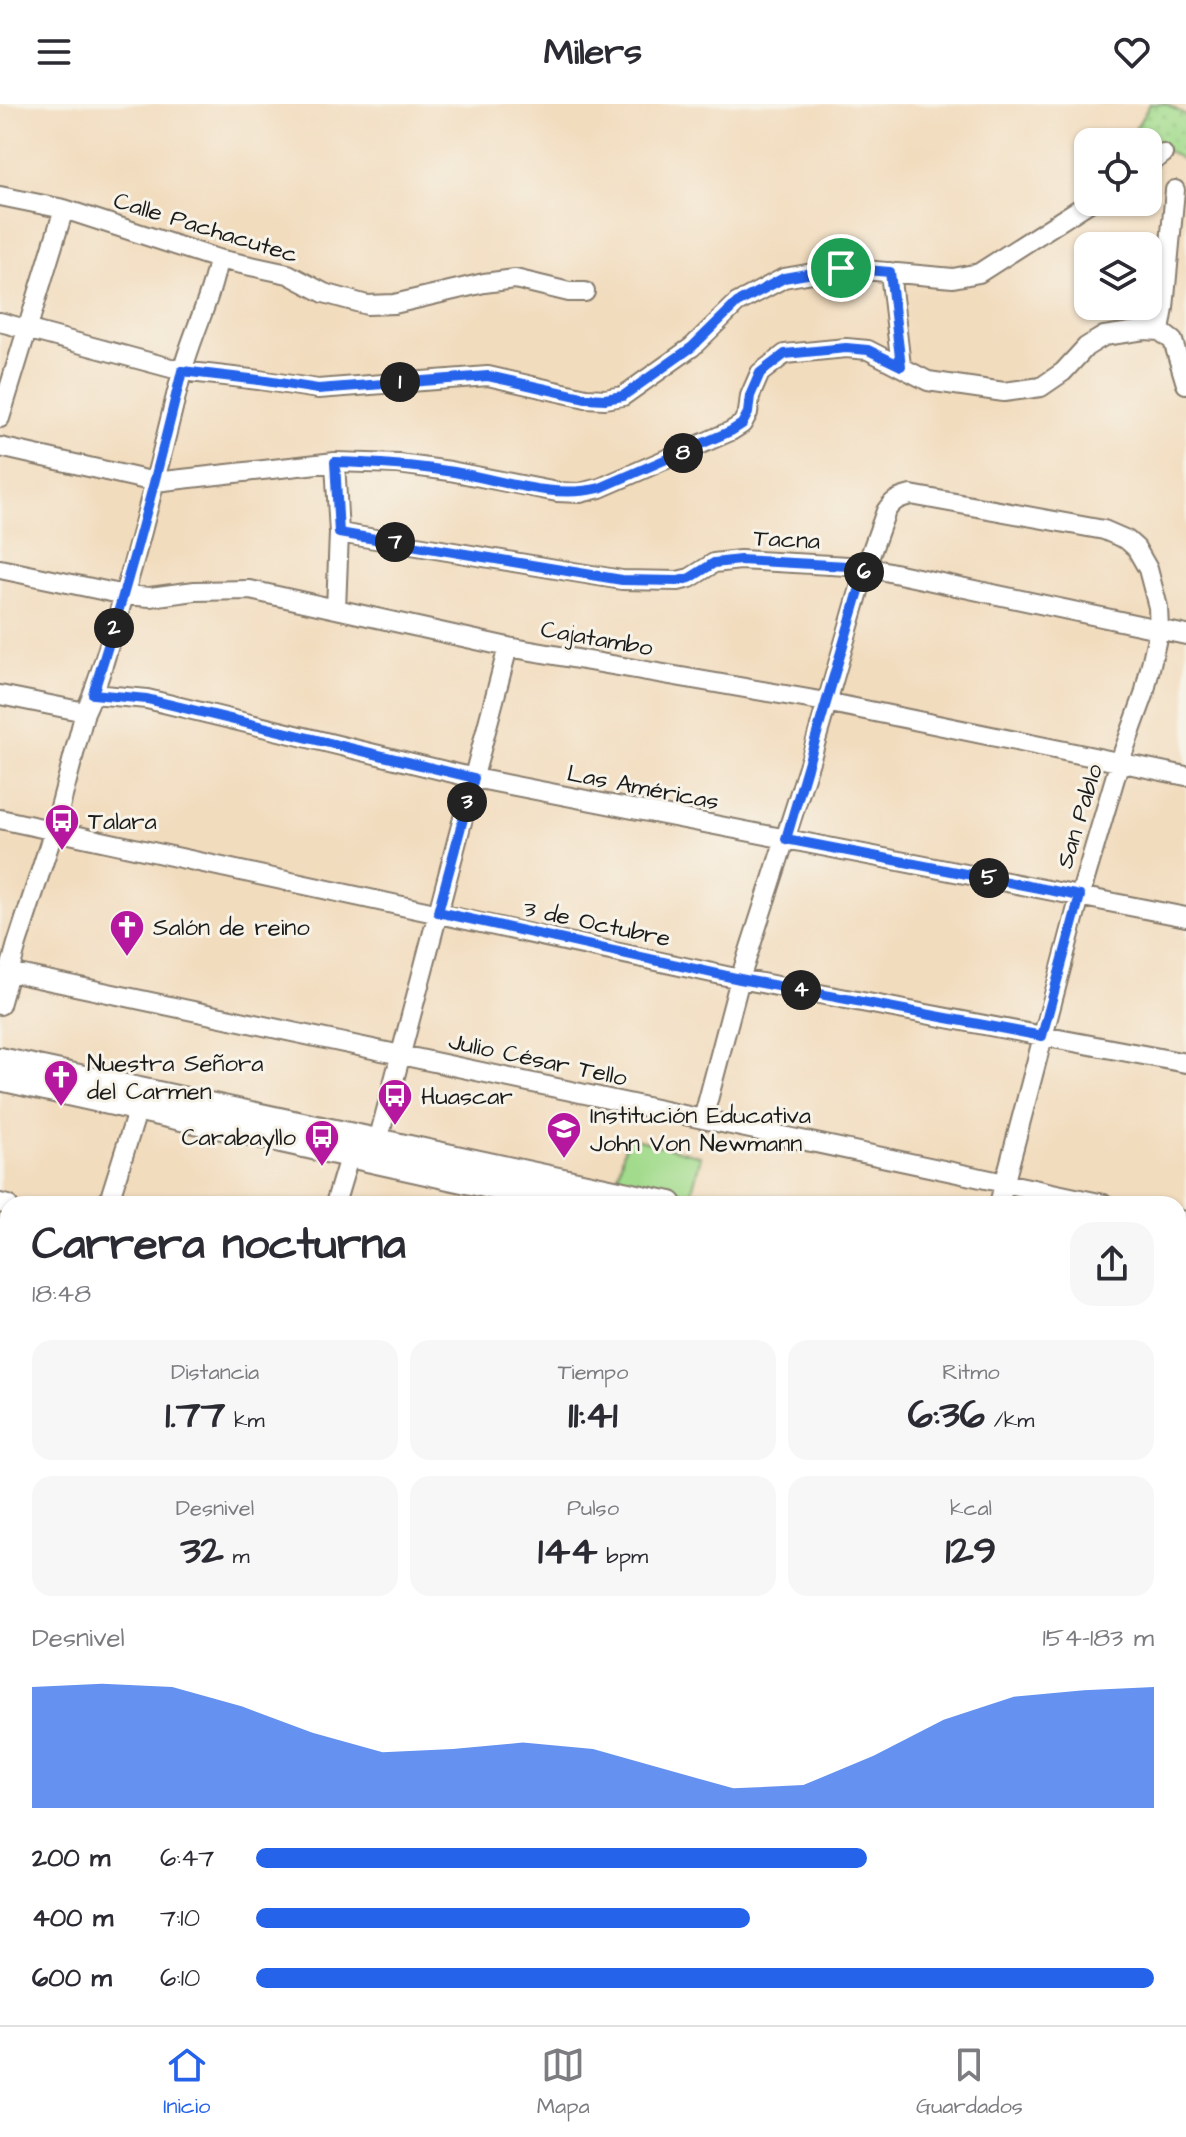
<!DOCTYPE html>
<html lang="es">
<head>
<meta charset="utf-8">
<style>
  :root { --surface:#fff; --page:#f7f7f7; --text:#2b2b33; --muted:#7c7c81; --line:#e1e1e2; --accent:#2563eb }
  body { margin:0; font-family:"Architects Daughter",sans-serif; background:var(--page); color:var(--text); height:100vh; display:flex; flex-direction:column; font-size:30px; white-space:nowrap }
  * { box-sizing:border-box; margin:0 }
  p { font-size:26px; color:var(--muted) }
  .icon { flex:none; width:44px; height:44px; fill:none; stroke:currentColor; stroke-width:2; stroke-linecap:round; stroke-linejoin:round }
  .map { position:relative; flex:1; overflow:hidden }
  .details { position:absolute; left:0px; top:1092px; width:1186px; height:830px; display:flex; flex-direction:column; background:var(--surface); border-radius:24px 24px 0 0; box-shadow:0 2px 6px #0004 }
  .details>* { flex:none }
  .fabs { position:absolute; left:1074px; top:24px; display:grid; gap:16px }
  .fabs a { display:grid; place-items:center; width:88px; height:88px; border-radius:16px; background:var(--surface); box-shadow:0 2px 6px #0004; font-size:40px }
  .pin { position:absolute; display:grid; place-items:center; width:68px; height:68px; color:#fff; margin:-34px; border:4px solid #fff; border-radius:50%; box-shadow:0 2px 8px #0007 }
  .km { position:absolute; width:40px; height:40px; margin:-20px; border-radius:50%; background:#222; color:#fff; font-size:22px; line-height:40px; text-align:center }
  .round { display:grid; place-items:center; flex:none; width:84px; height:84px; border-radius:24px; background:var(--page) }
  .overview { display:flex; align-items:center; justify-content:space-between; height:136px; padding:0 32px }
  h1 { font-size:44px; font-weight:700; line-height:60px }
  .figures { display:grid; grid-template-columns:repeat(3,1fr); gap:12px; height:136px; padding:8px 32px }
  .figures div { display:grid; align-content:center; border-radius:20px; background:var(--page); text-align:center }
  .figures b { font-size:40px; font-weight:700 }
  .figures small { font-size:22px; font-weight:400 }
  .figures p { font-size:22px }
  .chart { height:224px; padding:16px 32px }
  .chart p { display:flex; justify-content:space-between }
  .chart svg { width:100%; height:144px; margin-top:8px; fill:var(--accent); opacity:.7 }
  ul { padding:0 32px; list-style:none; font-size:26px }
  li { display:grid; grid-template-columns:128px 96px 1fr; align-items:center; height:60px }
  li i { height:20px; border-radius:10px; background:var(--accent) }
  header { display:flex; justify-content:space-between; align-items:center; height:104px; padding:0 32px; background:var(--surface); font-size:36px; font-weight:700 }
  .tabs { display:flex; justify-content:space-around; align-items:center; height:112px; border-top:2px solid var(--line); background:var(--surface); font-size:22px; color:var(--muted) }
  .tabs a { display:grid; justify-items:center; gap:4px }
  .tabs .active { color:var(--accent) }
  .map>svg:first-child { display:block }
  .grass { fill:#a3db8d; stroke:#607c54; stroke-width:2 }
  .park { fill:url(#park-dots); stroke:#607c54; stroke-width:2 }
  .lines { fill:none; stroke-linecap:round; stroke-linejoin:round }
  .street-casing { stroke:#877c6d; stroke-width:22 }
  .secondary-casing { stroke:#877c6d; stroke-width:28 }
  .street { stroke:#fff; stroke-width:18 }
  .secondary { stroke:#fff; stroke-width:24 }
  .route-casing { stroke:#fff; stroke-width:16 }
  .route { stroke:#2563eb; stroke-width:10 }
  .labels { text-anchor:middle; stroke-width:6; stroke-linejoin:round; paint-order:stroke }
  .street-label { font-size:24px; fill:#1c1c1c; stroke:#f7f3e8 }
  .poi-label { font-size:24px; fill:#1c1c1c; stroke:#f7f3e8; text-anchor:start }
</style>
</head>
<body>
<header><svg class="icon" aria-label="menu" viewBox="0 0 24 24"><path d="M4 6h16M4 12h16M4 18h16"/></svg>Milers<svg class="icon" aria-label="heart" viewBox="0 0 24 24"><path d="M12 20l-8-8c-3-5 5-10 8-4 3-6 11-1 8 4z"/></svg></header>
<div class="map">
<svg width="1186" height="1921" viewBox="0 0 1186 1921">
  <defs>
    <pattern id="park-dots" width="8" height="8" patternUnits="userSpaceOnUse" patternTransform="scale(2)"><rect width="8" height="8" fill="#a3db8d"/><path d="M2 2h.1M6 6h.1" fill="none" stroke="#8cbb79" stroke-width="1.8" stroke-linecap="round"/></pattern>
  </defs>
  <rect width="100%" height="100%" fill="#f7f3e8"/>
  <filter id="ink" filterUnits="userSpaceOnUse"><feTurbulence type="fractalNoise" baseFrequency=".0125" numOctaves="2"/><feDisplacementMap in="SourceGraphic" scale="16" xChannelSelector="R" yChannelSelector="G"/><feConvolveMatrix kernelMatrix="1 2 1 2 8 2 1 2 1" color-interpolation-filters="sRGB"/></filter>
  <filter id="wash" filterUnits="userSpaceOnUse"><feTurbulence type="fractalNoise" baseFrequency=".006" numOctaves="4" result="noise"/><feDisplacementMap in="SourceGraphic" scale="32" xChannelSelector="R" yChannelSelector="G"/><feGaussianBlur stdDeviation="1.8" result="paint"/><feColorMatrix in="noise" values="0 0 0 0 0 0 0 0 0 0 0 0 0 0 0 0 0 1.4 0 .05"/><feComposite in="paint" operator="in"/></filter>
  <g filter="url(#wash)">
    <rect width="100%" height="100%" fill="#f2dcbe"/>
    <path class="grass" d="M627,1033l74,19 -11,43 -73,-19z"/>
    <path class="park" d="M1150,0h16l20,11v47l-52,-31z"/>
  </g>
  <g filter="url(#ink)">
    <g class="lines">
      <defs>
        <path id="street" d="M1148,61l15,-11
          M0,92l64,13 154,50 70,15 36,19 43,12 27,-1 90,-21 31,-4 54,13h16
          M890,168l11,94
          M0,218l182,49 77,9 59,9 170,-13 98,22 19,1 18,-3 69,-49 45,-44 47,-25 57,-10 112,10 26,-5 111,-71
          M1160,227l4,-23 11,-118
          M0,314l64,-209
          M0,343l155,35 180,-20 64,2 51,7 107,21 23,1 20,-5 131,-57 11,-7 6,-11 2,-17 10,-23 25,-19 61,-6 22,2 60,31 76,11 37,-5 22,-15 23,-25 8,-5 10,-6 41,-6 15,1 13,10 13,43
          M335,358l4,71 -3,76
          M339,429l283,47 56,1 12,-3 24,-15 26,-3 126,7 320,68
          M0,465l125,26 25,2 45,-6 55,-1 258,57 318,55 360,74
          M93,590l54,5 327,79 712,139
          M0,591l85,17
          M0,715l740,160 446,84
          M9,868l1095,232
          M0,901l17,-61 37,-114 31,-118c13,-27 21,-57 30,-87 26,-82 45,-166 66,-249 10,-40 30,-76 37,-117
          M703,1015l37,-140 71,-221 55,-191 20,-56c7,-11 13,-13 25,-16l193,35 23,10 9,8 12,21 10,38 1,22 -15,66 -24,66 -40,135 -81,308
          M378,1037l130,-494
          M0,1099l8,2
          M108,1100l34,-108
          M335,1100l15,-50
          M1178,1116l8,1
          M0,1223l8,2
          M1178,1364l8,2
          M0,1387l8,1
          M1178,1496l8,2
          M0,1553l8,16
          M1178,1622l8,2
          M1178,1752l8,2
          M1178,1879l8,2
          M718,1914l2,7
          M967,1921l2,-7"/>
        <path id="secondary" d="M0,956l670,144
          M0,974l571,126
          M1178,1209l8,2
          M1178,1234l8,2"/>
      </defs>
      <use href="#street" class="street-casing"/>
      <use href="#secondary" class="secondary-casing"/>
      <use href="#street" class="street"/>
      <use href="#secondary" class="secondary"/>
    </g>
  </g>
  <g class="lines" filter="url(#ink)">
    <defs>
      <path id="route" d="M841,164l49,4 11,94 -33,-16 -22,-2 -61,6 -25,19 -10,23 -2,17 -6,11 -11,7 -131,57c-51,12 -103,-10 -153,-17 -38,-6 -74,-8 -112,-9l4,71 283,47 56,1 12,-3 24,-15 26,-3 126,7 -80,272 294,57 -38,140 -302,-57 -302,-67 36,-134 -327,-79 -54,-5c34,-106 63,-214 89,-323l77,9 59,9 170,-13 98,22 19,1 18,-3 69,-49 45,-44 47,-25z"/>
    </defs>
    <use href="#route" class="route-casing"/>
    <use href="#route" class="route"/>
  </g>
  <defs>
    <symbol id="bus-pin" viewBox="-11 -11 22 30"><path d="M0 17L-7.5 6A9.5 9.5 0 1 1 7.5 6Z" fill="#b5179e" stroke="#f7f3e8"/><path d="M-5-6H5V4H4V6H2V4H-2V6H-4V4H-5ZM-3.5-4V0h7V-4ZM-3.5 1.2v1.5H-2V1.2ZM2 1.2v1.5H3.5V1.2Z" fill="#fff"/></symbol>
    <symbol id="church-pin" viewBox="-11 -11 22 30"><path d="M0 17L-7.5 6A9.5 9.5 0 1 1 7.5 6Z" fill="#b5179e" stroke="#f7f3e8"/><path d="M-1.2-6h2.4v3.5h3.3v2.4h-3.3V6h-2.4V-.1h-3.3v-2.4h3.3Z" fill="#fff"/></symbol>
    <symbol id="school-pin" viewBox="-11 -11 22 30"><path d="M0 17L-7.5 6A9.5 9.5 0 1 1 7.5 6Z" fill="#b5179e" stroke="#f7f3e8"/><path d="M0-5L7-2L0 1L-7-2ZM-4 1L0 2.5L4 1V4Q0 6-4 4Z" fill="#fff"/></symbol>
  </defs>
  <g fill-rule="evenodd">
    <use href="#bus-pin" x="42" y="697" width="40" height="54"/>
    <use href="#church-pin" x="107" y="803" width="40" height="54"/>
    <use href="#church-pin" x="41" y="953" width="40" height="54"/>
    <use href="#bus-pin" x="375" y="972" width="40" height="54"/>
    <use href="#school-pin" x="544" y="1005" width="40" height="54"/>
    <use href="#bus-pin" x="302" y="1013" width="40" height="54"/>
  </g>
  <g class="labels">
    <g class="street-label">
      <text transform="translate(206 123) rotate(17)" y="8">Calle Pachacutec</text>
      <text transform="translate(787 435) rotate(3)" y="8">Tacna</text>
      <text transform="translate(597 534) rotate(10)" y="8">Cajatambo</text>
      <text transform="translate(643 683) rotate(11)" y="8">Las Américas</text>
      <text transform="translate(1079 712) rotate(-73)" y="8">San Pablo</text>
      <text transform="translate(597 819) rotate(12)" y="8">3 de Octubre</text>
      <text transform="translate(538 955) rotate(12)" y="8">Julio César Tello</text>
    </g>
    <g class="poi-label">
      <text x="88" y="725">Talara</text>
      <text x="153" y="831">Salón de reino</text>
      <text x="87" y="967">Nuestra Señora<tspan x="87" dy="28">del Carmen</tspan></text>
      <text x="421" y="1000">Huascar</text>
      <text x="590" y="1019">Institución Educativa<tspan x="590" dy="28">John Von Newmann</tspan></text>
      <text x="296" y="1041" text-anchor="end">Carabayllo</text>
    </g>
  </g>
</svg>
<div class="fabs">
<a><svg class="icon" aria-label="locate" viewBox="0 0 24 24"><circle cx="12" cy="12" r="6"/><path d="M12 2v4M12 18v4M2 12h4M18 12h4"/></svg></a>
<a><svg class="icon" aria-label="layers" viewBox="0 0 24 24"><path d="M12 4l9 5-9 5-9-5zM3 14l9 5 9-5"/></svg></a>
</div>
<div class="pin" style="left:841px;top:164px;background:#1e9e55"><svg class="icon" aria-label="arrive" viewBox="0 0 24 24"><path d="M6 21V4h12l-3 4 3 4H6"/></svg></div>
<b class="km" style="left:400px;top:278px">1</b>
<b class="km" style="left:114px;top:524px">2</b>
<b class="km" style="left:467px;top:698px">3</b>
<b class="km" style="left:801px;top:886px">4</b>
<b class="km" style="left:989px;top:774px">5</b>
<b class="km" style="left:864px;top:468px">6</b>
<b class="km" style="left:395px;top:438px">7</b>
<b class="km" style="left:683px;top:349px">8</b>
<section class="details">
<div class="overview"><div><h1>Carrera nocturna</h1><p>18:48</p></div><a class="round"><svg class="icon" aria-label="share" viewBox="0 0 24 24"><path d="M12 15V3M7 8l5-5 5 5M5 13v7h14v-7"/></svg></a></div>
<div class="figures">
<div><p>Distancia</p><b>1.77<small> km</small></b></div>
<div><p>Tiempo</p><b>11:41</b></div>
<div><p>Ritmo</p><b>6:36<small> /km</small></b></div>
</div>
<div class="figures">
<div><p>Desnivel</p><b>32<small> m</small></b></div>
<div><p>Pulso</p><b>144<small> bpm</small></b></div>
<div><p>kcal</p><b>129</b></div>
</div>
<div class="chart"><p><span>Desnivel</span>154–183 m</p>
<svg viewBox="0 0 160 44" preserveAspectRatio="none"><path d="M0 44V7L10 6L20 7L30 13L40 21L50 27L60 26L70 24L80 26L90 32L100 38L110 37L120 28L130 17L140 10L150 8L160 7V44z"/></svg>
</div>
<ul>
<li><b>200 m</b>6:47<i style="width:68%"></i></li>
<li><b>400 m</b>7:10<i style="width:55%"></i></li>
<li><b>600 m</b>6:10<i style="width:100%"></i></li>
</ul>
</section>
</div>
<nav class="tabs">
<a class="active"><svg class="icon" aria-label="home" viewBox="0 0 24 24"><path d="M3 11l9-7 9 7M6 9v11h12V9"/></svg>Inicio</a>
<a><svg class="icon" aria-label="map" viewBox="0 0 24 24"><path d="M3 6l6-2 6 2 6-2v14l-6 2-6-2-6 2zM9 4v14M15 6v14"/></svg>Mapa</a>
<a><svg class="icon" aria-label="saved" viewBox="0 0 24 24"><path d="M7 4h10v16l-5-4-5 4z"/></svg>Guardados</a>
</nav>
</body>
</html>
